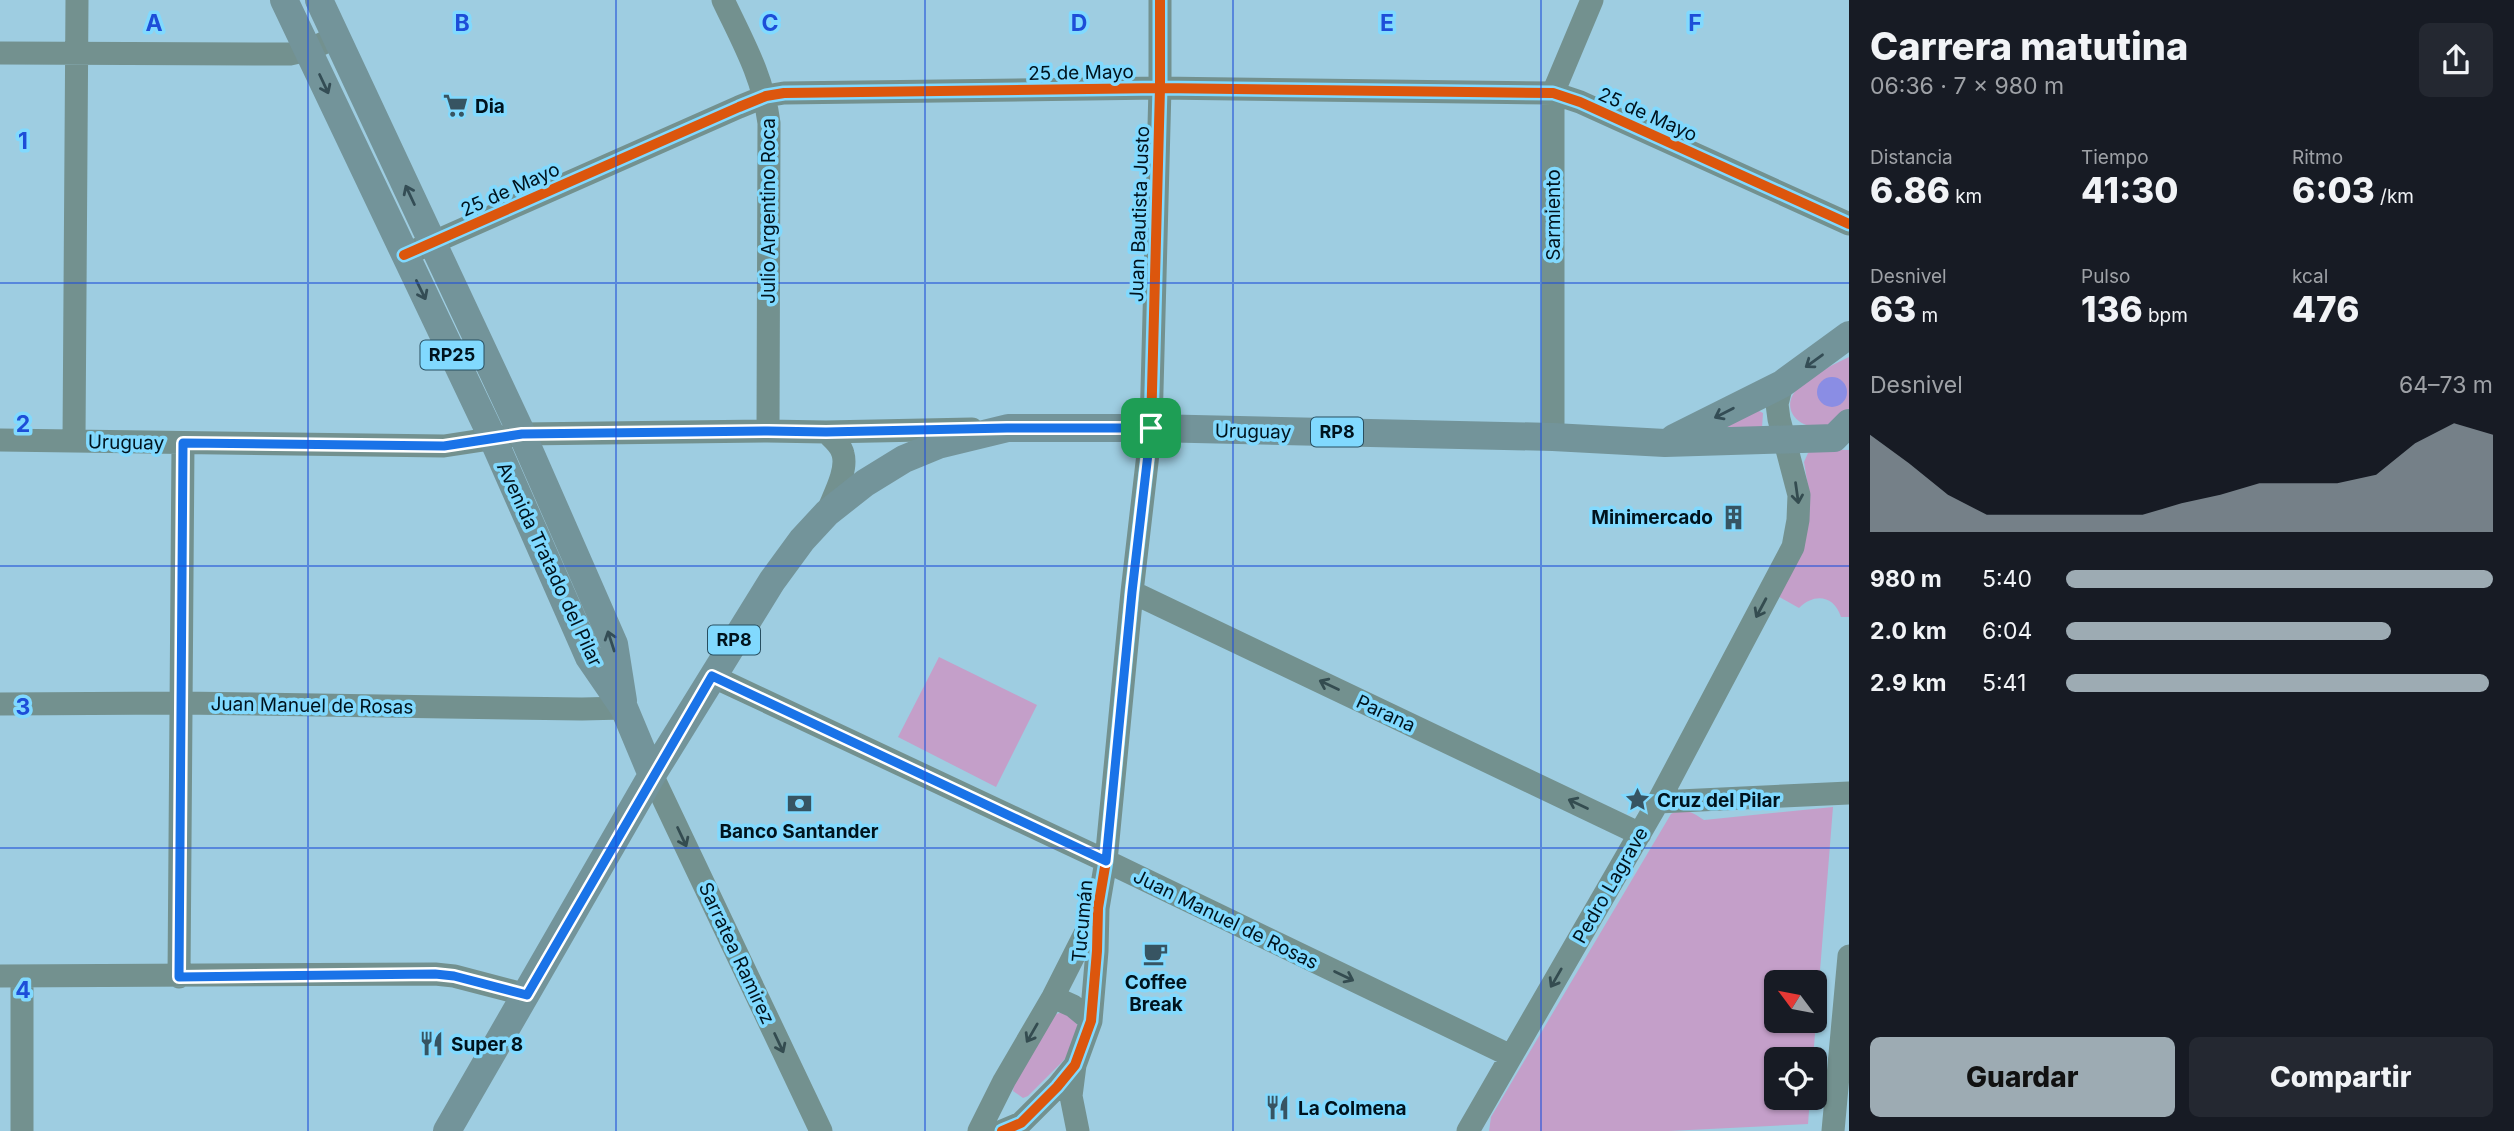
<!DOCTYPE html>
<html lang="es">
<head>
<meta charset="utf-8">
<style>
  :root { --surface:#171b24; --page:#242831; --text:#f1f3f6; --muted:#9ea1a6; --accent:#9dabb3 }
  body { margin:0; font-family:Inter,sans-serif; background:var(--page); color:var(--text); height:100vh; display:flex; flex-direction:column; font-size:26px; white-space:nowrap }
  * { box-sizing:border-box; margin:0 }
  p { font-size:23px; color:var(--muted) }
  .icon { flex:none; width:38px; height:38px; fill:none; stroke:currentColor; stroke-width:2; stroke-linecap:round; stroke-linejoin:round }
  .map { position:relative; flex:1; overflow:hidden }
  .side { display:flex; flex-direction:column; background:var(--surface); width:665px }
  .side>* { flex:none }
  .needle { width:46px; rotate:302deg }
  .buttons { position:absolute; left:1764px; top:970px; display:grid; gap:14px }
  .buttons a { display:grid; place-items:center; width:63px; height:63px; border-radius:10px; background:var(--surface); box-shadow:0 2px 5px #0004; font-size:35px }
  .pin { position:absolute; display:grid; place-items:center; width:60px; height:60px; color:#fff; margin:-30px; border-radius:14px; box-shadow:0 4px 10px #0006 }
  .round { display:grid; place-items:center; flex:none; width:74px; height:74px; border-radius:10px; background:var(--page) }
  .summary { display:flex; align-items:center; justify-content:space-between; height:119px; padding:0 21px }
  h1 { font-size:38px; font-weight:800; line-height:52px }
  .figures { display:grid; grid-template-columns:repeat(3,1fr); gap:10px; height:119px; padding:7px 21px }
  .figures div { display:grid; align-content:center }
  .figures b { font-size:35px; font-weight:800 }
  .figures small { font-size:19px; font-weight:400 }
  .figures p { font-size:19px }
  .chart { height:196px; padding:14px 21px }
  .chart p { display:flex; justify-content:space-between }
  .chart svg { width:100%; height:126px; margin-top:7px; fill:var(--accent); opacity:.7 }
  .primary-button { display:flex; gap:14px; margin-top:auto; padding:14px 21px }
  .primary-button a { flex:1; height:80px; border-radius:10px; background:var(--accent); color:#111; font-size:28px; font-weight:800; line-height:80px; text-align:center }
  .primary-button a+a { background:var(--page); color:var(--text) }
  ul { padding:0 21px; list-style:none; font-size:23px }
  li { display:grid; grid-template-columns:112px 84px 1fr; align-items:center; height:52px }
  li i { height:18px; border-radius:9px; background:var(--accent) }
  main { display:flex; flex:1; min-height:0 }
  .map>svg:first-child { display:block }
  .green { fill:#c49fc9; fill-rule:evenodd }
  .water { fill:#8a8de4 }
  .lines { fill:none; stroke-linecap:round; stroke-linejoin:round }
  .minor { stroke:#73918f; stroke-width:23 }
  .major { stroke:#73949a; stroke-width:28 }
  .cycleway-casing { stroke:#81d9fe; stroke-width:15 }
  .cycleway { stroke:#dc560d; stroke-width:10 }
  .oneway { stroke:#344d55 }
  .oneway2 { stroke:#344c50 }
  .route-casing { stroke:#fff; stroke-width:14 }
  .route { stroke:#1a73e8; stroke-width:9 }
  .grid { fill:none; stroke:#1d4ed8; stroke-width:2; stroke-opacity:0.55 }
  .labels { text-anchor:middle; stroke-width:7; stroke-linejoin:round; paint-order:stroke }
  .shield { fill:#81d9fe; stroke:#274e60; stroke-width:2 }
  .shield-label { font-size:18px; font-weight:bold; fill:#00131d }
  .street-label { font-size:19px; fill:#00131d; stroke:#81d9fe }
  .poi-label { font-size:19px; font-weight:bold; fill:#00131d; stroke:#81d9fe; text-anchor:start }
  .grid-label { font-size:23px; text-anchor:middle; font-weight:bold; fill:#1d4ed8; stroke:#81d9fe; stroke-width:7; stroke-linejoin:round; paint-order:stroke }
</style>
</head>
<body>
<main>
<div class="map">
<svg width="1849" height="1131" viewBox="0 0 1849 1131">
  <rect width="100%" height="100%" fill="#9ecde1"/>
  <path class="green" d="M1849,357v55c-7,5 -15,11 -24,14 -23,6 -47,-16 -28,-37 10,-11 39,-26 52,-32z
    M1757,410l6,3 -1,15 -42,-1z
    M1816,449l33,1v167h-8c-7,-22 -27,-24 -42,-9l-23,-13 33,-102 -5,-31 4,-9z
    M939,657l98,48 -41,82 -98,-50z
    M1833,807l-20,252h-37v38h34l-2,27 -139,7h-180l2,-14 180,-303c12,-7 22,-2 33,6zM1776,982h39v38h-39z
    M1064,1011l14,14 -10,31 -40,40 -5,2 -10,-7 2,-12 37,-63z"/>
  <path class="water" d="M1817 392a15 15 0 1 1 30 0a15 15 0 1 1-30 0Z"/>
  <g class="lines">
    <path class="minor" d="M723,0c20,42 40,77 46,123l-1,308
      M0,53l290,1 18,-4 29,-13
      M416,250l323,-143 27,-11 18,-3 376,-5 393,5 27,9 269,122
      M826,432c6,6 15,13 17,22 5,17 -10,43 -16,59
      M1553,437v-344l39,-93
      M0,440l444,6 78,-12 246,-3 58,1 146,-3
      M74,440l3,-440
      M1132,592l508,242
      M712,676l394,185 405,195
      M0,704l181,-1 401,6 42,-1
      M652,775l169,356
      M1658,802l191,-9
      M0,976l435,-2 19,2 73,19
      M179,977l4,-534
      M1053,997l20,9 18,15
      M1075,1065l-4,31 7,35
      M22,1131v-155
      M979,1131l25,-50 49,-84 42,-83
      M1002,1131l19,-8 36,-36 18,-22 16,-44 6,-70 1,-43 8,-47 26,-269 19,-164 9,-340v-88
      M1468,1131l190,-329 135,-255 5,-27 1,-25 -20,-76 -2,-15 5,-20
      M1833,1131l16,-175"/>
    <path class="major" d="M284,0l209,439 96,218 35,51 28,67
      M319,0l203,434 92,210 9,57
      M1674,438l108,-54 67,-49
      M447,1131l205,-356 120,-194 30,-41 25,-27 38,-30 39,-24 34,-14 70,-17h143l402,9 112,6 169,-5 15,-15"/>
    <defs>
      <path id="cycleway" d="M404,255l335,-148 27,-11 18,-3 376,-5 393,5 27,9 269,122
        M1002,1131l19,-8 36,-36 18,-22 16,-44 6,-70 1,-43 8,-47 26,-269 19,-164 9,-340v-88"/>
    </defs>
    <use href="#cycleway" class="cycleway-casing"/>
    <use href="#cycleway" class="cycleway"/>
  </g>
  <defs><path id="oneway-shaft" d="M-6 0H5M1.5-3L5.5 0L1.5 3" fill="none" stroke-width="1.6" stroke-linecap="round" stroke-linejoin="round" transform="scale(1.75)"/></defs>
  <g class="oneway">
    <use href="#oneway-shaft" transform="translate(324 84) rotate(65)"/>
    <use href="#oneway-shaft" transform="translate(410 195) rotate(-115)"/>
    <use href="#oneway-shaft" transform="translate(421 290) rotate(64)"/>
    <use href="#oneway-shaft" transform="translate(1814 361) rotate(144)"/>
    <use href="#oneway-shaft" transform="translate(1724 413) rotate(153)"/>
    <use href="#oneway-shaft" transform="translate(611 641) rotate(-108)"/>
  </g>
  <g class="oneway2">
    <use href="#oneway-shaft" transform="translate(1797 493) rotate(82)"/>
    <use href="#oneway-shaft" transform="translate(1761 608) rotate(118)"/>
    <use href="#oneway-shaft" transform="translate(1329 685) rotate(-155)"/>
    <use href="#oneway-shaft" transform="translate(1578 804) rotate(-155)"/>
    <use href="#oneway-shaft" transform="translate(682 837) rotate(65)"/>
    <use href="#oneway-shaft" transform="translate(1344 976) rotate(26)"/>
    <use href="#oneway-shaft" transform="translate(1556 978) rotate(120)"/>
    <use href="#oneway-shaft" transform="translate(1032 1033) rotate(120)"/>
    <use href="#oneway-shaft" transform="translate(779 1043) rotate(65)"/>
  </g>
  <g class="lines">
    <defs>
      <path id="route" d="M1007,428h144l-19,164 -26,269 -394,-185 -185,319 -73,-19 -19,-2 -256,3 4,-534 261,3 78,-12 246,-3 58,1z"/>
    </defs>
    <use href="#route" class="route-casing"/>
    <use href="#route" class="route"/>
  </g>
  <path class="grid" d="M308,0v1131M616,0v1131M925,0v1131M1233,0v1131M1541,0v1131M0,283h1849M0,566h1849M0,848h1849"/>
  <defs>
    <symbol id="supermarket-bare" viewBox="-9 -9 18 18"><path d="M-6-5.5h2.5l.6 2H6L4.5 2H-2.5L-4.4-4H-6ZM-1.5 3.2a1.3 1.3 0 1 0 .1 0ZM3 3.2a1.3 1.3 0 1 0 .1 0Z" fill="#375462" stroke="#81d9fe" stroke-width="2.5" paint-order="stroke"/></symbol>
    <symbol id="building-bare" viewBox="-9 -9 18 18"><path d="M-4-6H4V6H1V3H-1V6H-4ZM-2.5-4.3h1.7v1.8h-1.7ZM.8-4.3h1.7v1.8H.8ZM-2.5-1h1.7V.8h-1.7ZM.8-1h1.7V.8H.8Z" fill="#375462" stroke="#81d9fe" stroke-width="2.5" paint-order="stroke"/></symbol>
    <symbol id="sight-bare" viewBox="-9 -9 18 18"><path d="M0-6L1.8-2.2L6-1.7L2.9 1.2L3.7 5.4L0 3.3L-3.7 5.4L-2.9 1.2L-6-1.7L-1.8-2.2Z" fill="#375462" stroke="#81d9fe" stroke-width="2.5" paint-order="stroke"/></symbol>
    <symbol id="bank-bare" viewBox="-9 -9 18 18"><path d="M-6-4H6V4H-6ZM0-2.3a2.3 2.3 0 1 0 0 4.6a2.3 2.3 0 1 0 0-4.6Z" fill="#375462" stroke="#81d9fe" stroke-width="2.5" paint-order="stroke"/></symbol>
    <symbol id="cafe-bare" viewBox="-9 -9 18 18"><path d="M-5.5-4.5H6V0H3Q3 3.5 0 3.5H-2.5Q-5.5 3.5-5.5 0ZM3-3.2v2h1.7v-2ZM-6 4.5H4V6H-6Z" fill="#375462" stroke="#81d9fe" stroke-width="2.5" paint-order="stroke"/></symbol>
    <symbol id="restaurant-bare" viewBox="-9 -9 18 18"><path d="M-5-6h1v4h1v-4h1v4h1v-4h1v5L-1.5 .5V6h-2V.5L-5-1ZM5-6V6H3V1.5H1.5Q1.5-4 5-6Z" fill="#375462" stroke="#81d9fe" stroke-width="2.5" paint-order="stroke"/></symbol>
  </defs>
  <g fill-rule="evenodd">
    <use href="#supermarket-bare" x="438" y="88" width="35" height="35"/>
    <use href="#building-bare" x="1716" y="500" width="35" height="35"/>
    <use href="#sight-bare" x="1620" y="782" width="35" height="35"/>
    <use href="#bank-bare" x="782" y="786" width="35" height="35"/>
    <use href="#cafe-bare" x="1138" y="936" width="35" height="35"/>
    <use href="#restaurant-bare" x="414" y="1026" width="35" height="35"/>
    <use href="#restaurant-bare" x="1260" y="1090" width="35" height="35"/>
  </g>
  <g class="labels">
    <g class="shield">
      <rect x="420.5" y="340.5" width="63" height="29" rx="5"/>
      <rect x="1311" y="417.5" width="52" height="29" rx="5"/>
      <rect x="708" y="625.5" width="52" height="29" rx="5"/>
    </g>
    <g class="shield-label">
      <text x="452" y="361">RP25</text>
      <text x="1337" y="438">RP8</text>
      <text x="734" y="646">RP8</text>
    </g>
    <g class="street-label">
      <text transform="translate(1081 72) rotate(-1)" y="7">25 de Mayo</text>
      <text transform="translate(1648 114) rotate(24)" y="7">25 de Mayo</text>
      <text transform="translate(510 189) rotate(-24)" y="7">25 de Mayo</text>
      <text transform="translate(768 211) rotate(-90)" y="7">Julio Argentino Roca</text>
      <text transform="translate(1139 214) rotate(-88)" y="7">Juan Bautista Justo</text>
      <text transform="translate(1553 215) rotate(-90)" y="7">Sarmiento</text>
      <text transform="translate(1253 431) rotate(1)" y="7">Uruguay</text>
      <text transform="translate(126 442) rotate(1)" y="7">Uruguay</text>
      <text transform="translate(550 564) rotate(65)" y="7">Avenida Tratado del Pilar</text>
      <text transform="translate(312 705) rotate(1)" y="7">Juan Manuel de Rosas</text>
      <text transform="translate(1386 713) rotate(25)" y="7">Parana</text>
      <text transform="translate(1610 885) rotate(-60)" y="7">Pedro Lagrave</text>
      <text transform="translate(1226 919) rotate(26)" y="7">Juan Manuel de Rosas</text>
      <text transform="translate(1082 921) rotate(-85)" y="7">Tucumán</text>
      <text transform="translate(737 953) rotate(65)" y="7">Sarratea Ramirez</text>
    </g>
    <g class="poi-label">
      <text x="475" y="113">Dia</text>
      <text x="1713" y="524" text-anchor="end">Minimercado</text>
      <text x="1657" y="807">Cruz del Pilar</text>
      <text x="799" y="838" text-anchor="middle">Banco Santander</text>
      <text x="1156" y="989" text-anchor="middle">Coffee<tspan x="1156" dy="22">Break</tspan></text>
      <text x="451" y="1051">Super 8</text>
      <text x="1298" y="1115">La Colmena</text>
    </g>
  </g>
  <g class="grid-label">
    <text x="154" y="31">A</text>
    <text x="462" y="31">B</text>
    <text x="770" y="31">C</text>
    <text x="1079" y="31">D</text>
    <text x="1387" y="31">E</text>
    <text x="1695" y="31">F</text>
    <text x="23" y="149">1</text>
    <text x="23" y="432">2</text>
    <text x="23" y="715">3</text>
    <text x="23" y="998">4</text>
  </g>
</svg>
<div class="buttons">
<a><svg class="needle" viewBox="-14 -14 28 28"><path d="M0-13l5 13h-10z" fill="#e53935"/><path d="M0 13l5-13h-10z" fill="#9ea1a6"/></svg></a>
<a><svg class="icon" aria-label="locate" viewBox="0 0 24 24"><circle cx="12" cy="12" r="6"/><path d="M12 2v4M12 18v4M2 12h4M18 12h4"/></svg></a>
</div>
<div class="pin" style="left:1151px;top:428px;background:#1e9e55"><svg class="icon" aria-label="arrive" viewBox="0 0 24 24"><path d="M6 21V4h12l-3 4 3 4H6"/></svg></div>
</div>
<section class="side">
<div class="summary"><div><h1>Carrera matutina</h1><p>06:36 · 7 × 980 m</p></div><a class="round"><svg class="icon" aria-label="share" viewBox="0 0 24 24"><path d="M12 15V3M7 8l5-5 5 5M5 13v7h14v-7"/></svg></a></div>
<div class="figures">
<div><p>Distancia</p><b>6.86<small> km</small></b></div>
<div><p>Tiempo</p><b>41:30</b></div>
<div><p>Ritmo</p><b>6:03<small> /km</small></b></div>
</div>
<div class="figures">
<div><p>Desnivel</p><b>63<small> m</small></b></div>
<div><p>Pulso</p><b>136<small> bpm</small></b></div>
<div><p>kcal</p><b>476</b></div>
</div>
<div class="chart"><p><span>Desnivel</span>64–73 m</p>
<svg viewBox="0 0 160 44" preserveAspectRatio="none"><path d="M0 44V10L10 20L20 31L30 38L40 38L50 38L60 38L70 38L80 34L90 31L100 27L110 27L120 27L130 24L140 13L150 6L160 10V44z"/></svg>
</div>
<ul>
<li><b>980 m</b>5:40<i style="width:100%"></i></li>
<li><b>2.0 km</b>6:04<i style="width:76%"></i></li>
<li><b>2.9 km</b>5:41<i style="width:99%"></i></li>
</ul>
<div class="primary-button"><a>Guardar</a><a>Compartir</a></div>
</section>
</main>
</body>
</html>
